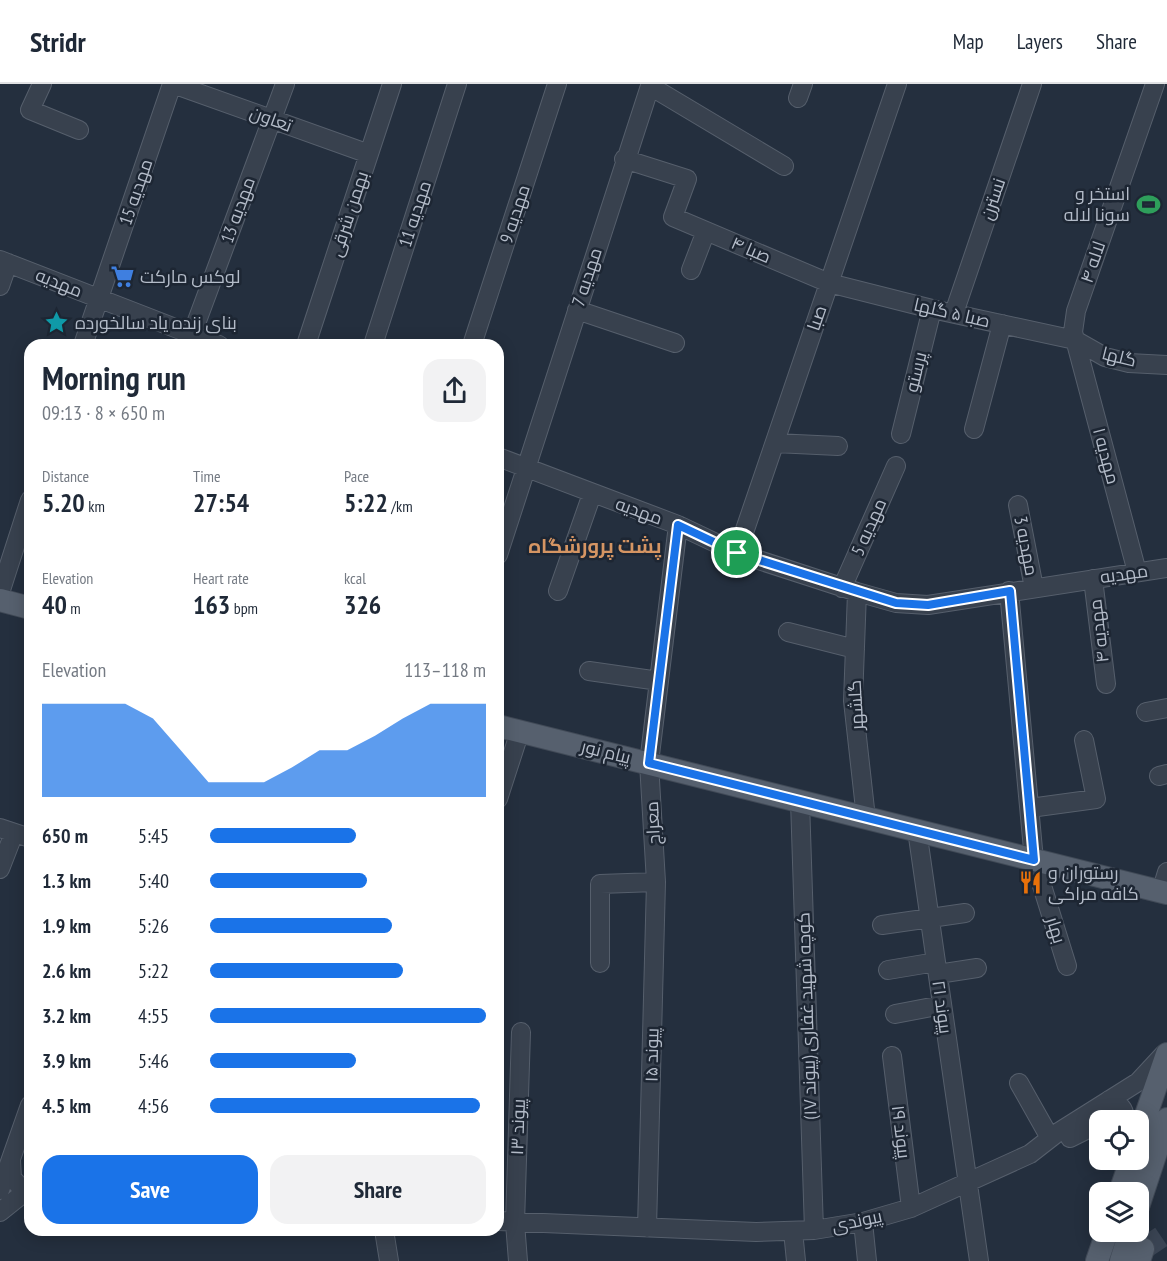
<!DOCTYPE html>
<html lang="en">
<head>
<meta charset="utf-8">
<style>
  :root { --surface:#fff; --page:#f2f2f3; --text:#1f2937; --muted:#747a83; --line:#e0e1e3; --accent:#1a73e8 }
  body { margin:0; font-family:"PT Sans Narrow",Cairo,sans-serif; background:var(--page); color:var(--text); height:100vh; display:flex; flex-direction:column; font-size:22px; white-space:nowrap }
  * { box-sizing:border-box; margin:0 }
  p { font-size:20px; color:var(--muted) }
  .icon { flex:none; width:33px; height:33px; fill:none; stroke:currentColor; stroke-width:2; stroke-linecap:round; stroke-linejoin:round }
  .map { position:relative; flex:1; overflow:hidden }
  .sheet { position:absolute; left:24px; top:255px; width:480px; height:897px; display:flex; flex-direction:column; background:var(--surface); border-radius:18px; box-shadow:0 3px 15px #0003 }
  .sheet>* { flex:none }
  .tools { position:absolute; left:1089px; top:1026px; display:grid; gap:12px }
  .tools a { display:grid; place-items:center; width:60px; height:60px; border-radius:12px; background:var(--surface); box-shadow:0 3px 15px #0003; font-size:30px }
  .pin { position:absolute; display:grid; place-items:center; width:51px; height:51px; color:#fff; margin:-26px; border:3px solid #fff; border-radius:50%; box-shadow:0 2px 6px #0007 }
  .round { display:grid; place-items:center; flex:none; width:63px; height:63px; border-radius:18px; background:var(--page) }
  .headline { display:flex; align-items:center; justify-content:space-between; height:102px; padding:0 18px }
  h1 { font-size:33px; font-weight:700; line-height:45px }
  .metrics { display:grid; grid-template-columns:repeat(3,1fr); gap:9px; height:102px; padding:6px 18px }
  .metrics div { display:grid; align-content:center }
  .metrics b { font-size:26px; font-weight:700 }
  .metrics small { font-size:16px; font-weight:400 }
  .metrics p { font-size:16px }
  .chart { height:168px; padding:12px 18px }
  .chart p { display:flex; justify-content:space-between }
  .chart svg { width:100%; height:108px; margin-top:6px; fill:var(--accent); opacity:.7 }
  .action { display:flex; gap:12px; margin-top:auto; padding:12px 18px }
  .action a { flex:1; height:69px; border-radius:18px; background:var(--accent); color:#fff; font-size:24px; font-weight:700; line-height:69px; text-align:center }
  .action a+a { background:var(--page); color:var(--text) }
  ul { padding:0 18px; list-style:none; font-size:20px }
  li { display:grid; grid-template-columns:96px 72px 1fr; align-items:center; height:45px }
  li i { height:15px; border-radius:8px; background:var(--accent) }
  header { display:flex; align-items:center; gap:36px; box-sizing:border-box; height:84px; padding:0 30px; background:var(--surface); border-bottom:2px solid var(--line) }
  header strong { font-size:28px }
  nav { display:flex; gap:33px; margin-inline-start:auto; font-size:21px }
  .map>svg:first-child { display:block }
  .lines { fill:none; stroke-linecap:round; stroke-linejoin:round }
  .major-tunnel { stroke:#3a4453; stroke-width:22; stroke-dasharray:22 11; stroke-linecap:butt }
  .minor-casing { stroke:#565f6c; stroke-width:20 }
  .major-casing { stroke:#414a57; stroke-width:24 }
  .minor { stroke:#38414e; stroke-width:18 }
  .major { stroke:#56606e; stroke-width:22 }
  .route-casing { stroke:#fff; stroke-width:12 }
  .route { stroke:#1a73e8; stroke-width:8 }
  .labels { text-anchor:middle; stroke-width:5; stroke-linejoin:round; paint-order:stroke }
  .street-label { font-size:18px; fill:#b4bcc9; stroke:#1d2633 }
  .poi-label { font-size:18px; fill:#b4bcc9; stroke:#1d2633; text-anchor:start }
  .neighbourhood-label { font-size:20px; font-weight:bold; fill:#d59563; stroke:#1d2633 }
</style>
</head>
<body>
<header>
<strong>Stridr</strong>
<nav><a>Map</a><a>Layers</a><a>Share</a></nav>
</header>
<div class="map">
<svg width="1167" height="1177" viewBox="0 0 1167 1177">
  <rect width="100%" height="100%" fill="#242f3e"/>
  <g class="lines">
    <path class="major-tunnel" d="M1143,1165l24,-16"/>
    <defs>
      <path id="minor" d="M42,0l-12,26 49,20
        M173,0l196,70
        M798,14l5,-14
        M624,75l63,20 -14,38 156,66 103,26 143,31 30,17 24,6 38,2
        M0,176l219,85
        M691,186l15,-39
        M0,202l8,-23
        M577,226l98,33
        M954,229l78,-229
        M83,261l89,-261
        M188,261l97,-261
        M306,261l86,-261
        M373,261l84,-261
        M472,261l85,-261
        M974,345l28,-105
        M901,350l31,-125
        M775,359l63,3
        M498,373l180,68 59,28 120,39 39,11 32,2 239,-37
        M1018,421l16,83
        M737,469l160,-469
        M498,471l152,-469 134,80
        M1137,488l-64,-240 3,-21 79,-227
        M1093,495l13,105
        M842,504l54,-122
        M558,507l34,-97
        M1009,507l25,269 33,106
        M857,508l-4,109 13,117
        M0,509l30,-93
        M788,548l67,17
        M589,587l70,10
        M1146,628l21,-4
        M1159,692l8,-2
        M498,715l22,-68
        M800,717l14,429
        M1030,724l66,-9 -12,-59
        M0,744l30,10
        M917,746l62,431
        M0,785l14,-36
        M1161,808l6,-20
        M882,841l83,-12
        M600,879v-79l56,-2
        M888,886l48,-8
        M938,890l39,-6
        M895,930l47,-9
        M892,972l19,152
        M1019,999l31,55
        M1109,1016c10,3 17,9 15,20
        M1070,1054l30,-15
        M0,1106l30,-85
        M0,1128l25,-20 -13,-14 -1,-18
        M498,1137l258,11 58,-2 49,-8 48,-14 119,-54 27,-21 81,-51 26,-28
        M863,1138l4,39
        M647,1144l9,-346 -7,-119 29,-238
        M384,1146l5,31
        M793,1147l3,30
        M518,1177l-3,-38 6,-191"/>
      <path id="major" d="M0,516l30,8
        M498,642l669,167
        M1138,1054l29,-84
        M1120,1108l11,-32
        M1138,1123l29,-88
        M1097,1177l10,-29
        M1121,1177l9,-29
        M1139,1177l4,-12"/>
    </defs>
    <use href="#minor" class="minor-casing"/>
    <use href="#major" class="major-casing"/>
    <use href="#minor" class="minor"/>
    <use href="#major" class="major"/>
  </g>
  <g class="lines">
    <defs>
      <path id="route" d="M678,441l59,28 159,50 32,2 82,-14 24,269 -385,-97z"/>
    </defs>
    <use href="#route" class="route-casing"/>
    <use href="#route" class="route"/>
  </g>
  <defs>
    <symbol id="stadium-bare" viewBox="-9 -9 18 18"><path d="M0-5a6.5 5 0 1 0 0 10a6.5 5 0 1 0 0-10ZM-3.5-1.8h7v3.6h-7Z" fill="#2e9e5b" stroke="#1d2633" stroke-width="2.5" paint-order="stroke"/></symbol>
    <symbol id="supermarket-bare" viewBox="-9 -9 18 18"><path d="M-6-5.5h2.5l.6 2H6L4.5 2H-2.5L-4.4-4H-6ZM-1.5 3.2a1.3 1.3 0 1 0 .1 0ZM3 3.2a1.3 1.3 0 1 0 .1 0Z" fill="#3f7fe0" stroke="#1d2633" stroke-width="2.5" paint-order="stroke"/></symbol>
    <symbol id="sight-bare" viewBox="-9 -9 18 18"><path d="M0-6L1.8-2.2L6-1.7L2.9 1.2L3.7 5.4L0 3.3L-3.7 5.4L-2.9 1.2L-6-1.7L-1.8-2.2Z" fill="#0f9aa8" stroke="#1d2633" stroke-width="2.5" paint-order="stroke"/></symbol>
    <symbol id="restaurant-bare" viewBox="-9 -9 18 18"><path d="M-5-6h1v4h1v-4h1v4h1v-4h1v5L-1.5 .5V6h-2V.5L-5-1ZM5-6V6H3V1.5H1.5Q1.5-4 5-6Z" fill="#e8710a" stroke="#1d2633" stroke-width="2.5" paint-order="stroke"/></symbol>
  </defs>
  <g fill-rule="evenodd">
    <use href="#stadium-bare" x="1132" y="104" width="33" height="33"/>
    <use href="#supermarket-bare" x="106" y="176" width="33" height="33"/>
    <use href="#sight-bare" x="40" y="222" width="33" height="33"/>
    <use href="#restaurant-bare" x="1014" y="782" width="33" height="33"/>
  </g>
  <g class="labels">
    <g class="street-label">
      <text transform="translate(271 35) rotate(20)" y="6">تعاون</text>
      <text transform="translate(136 108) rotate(-71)" y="6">مهدیه 15</text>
      <text transform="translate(993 115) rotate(-71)" y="6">نسترن</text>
      <text transform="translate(238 126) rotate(-70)" y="6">مهدیه 13</text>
      <text transform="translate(349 130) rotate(-72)" y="6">بهمن شرقی</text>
      <text transform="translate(415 130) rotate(-72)" y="6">مهدیه 11</text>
      <text transform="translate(515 130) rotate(-72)" y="6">مهدیه 9</text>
      <text transform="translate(751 166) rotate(23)" y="6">صبا ۴</text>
      <text transform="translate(1093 178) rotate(-71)" y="6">لاله ۴</text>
      <text transform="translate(587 193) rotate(-72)" y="6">مهدیه 7</text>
      <text transform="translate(59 199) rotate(22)" y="6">مهدیه</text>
      <text transform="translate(952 229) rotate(13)" y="6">صبا ۵ گلها</text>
      <text transform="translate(817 234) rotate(-71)" y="6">صبا</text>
      <text transform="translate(1119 273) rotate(14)" y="6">گلها</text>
      <text transform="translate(916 288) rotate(-76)" y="6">پرستو</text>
      <text transform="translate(1106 372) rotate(75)" y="6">مهدیه ۱</text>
      <text transform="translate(639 427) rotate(20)" y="6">مهدیه</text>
      <text transform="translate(869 443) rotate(-66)" y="6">مهدیه 5</text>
      <text transform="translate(1026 462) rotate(79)" y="6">مهدیه 3</text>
      <text transform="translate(1124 490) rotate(-8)" y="6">مهدیه</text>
      <text transform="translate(1099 547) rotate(-97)" y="6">مهدیه ۴</text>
      <text transform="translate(856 621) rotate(-93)" y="6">گلشهر</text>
      <text transform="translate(606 668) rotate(14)" y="6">پیام نور</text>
      <text transform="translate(653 739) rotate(-93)" y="6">معراج</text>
      <text transform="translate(1056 846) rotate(73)" y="6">بهار</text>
      <text transform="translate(942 923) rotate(82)" y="6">پیوند ۲۱</text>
      <text transform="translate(807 932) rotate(-92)" y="6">کوچه شهید غفاری (پیوند ۱۷)</text>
      <text transform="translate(652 971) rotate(-89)" y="6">پیوند ۱۵</text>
      <text transform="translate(518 1043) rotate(-88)" y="6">پیوند ۱۳</text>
      <text transform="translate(901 1048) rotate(83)" y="6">پیوند ۱۹</text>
      <text transform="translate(857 1137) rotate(-12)" y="6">پیوندی</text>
    </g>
    <g class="poi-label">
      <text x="1130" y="116" text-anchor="end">استخر و<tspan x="1130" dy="21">سونا لاله</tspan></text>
      <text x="140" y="199">لوکس مارکت</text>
      <text x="75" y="245">بنای زنده یاد سالخورده</text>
      <text x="1048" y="795">رستوران و<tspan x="1048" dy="21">کافه مراکی</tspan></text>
    </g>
    <g class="neighbourhood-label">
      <text x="595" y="469">پشت پرورشگاه</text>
    </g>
  </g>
</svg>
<div class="tools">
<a><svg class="icon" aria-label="locate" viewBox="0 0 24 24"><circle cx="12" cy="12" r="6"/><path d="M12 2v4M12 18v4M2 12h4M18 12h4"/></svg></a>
<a><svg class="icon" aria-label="layers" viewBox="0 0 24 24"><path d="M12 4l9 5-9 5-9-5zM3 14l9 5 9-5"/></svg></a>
</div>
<div class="pin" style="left:737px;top:469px;background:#1e9e55"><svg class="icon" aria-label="arrive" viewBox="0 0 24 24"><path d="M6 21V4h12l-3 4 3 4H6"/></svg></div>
<section class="sheet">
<div class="headline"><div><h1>Morning run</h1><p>09:13 · 8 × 650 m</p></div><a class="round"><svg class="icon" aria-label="share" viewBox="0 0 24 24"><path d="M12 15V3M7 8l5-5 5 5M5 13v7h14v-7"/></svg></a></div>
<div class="metrics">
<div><p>Distance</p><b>5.20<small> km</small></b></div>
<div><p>Time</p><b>27:54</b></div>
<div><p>Pace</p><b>5:22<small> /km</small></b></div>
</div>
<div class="metrics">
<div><p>Elevation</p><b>40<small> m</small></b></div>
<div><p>Heart rate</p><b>163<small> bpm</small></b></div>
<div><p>kcal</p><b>326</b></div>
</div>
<div class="chart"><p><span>Elevation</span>113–118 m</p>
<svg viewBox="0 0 160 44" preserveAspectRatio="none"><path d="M0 44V6L10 6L20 6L30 6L40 12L50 25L60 38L70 38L80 38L90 32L100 25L110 25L120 19L130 12L140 6L150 6L160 6V44z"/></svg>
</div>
<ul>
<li><b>650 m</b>5:45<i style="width:53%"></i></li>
<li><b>1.3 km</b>5:40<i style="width:57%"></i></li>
<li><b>1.9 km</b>5:26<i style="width:66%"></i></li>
<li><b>2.6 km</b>5:22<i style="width:70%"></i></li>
<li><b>3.2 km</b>4:55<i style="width:100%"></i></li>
<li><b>3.9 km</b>5:46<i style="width:53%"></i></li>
<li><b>4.5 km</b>4:56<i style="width:98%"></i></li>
</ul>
<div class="action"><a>Save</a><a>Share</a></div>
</section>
</div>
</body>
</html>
